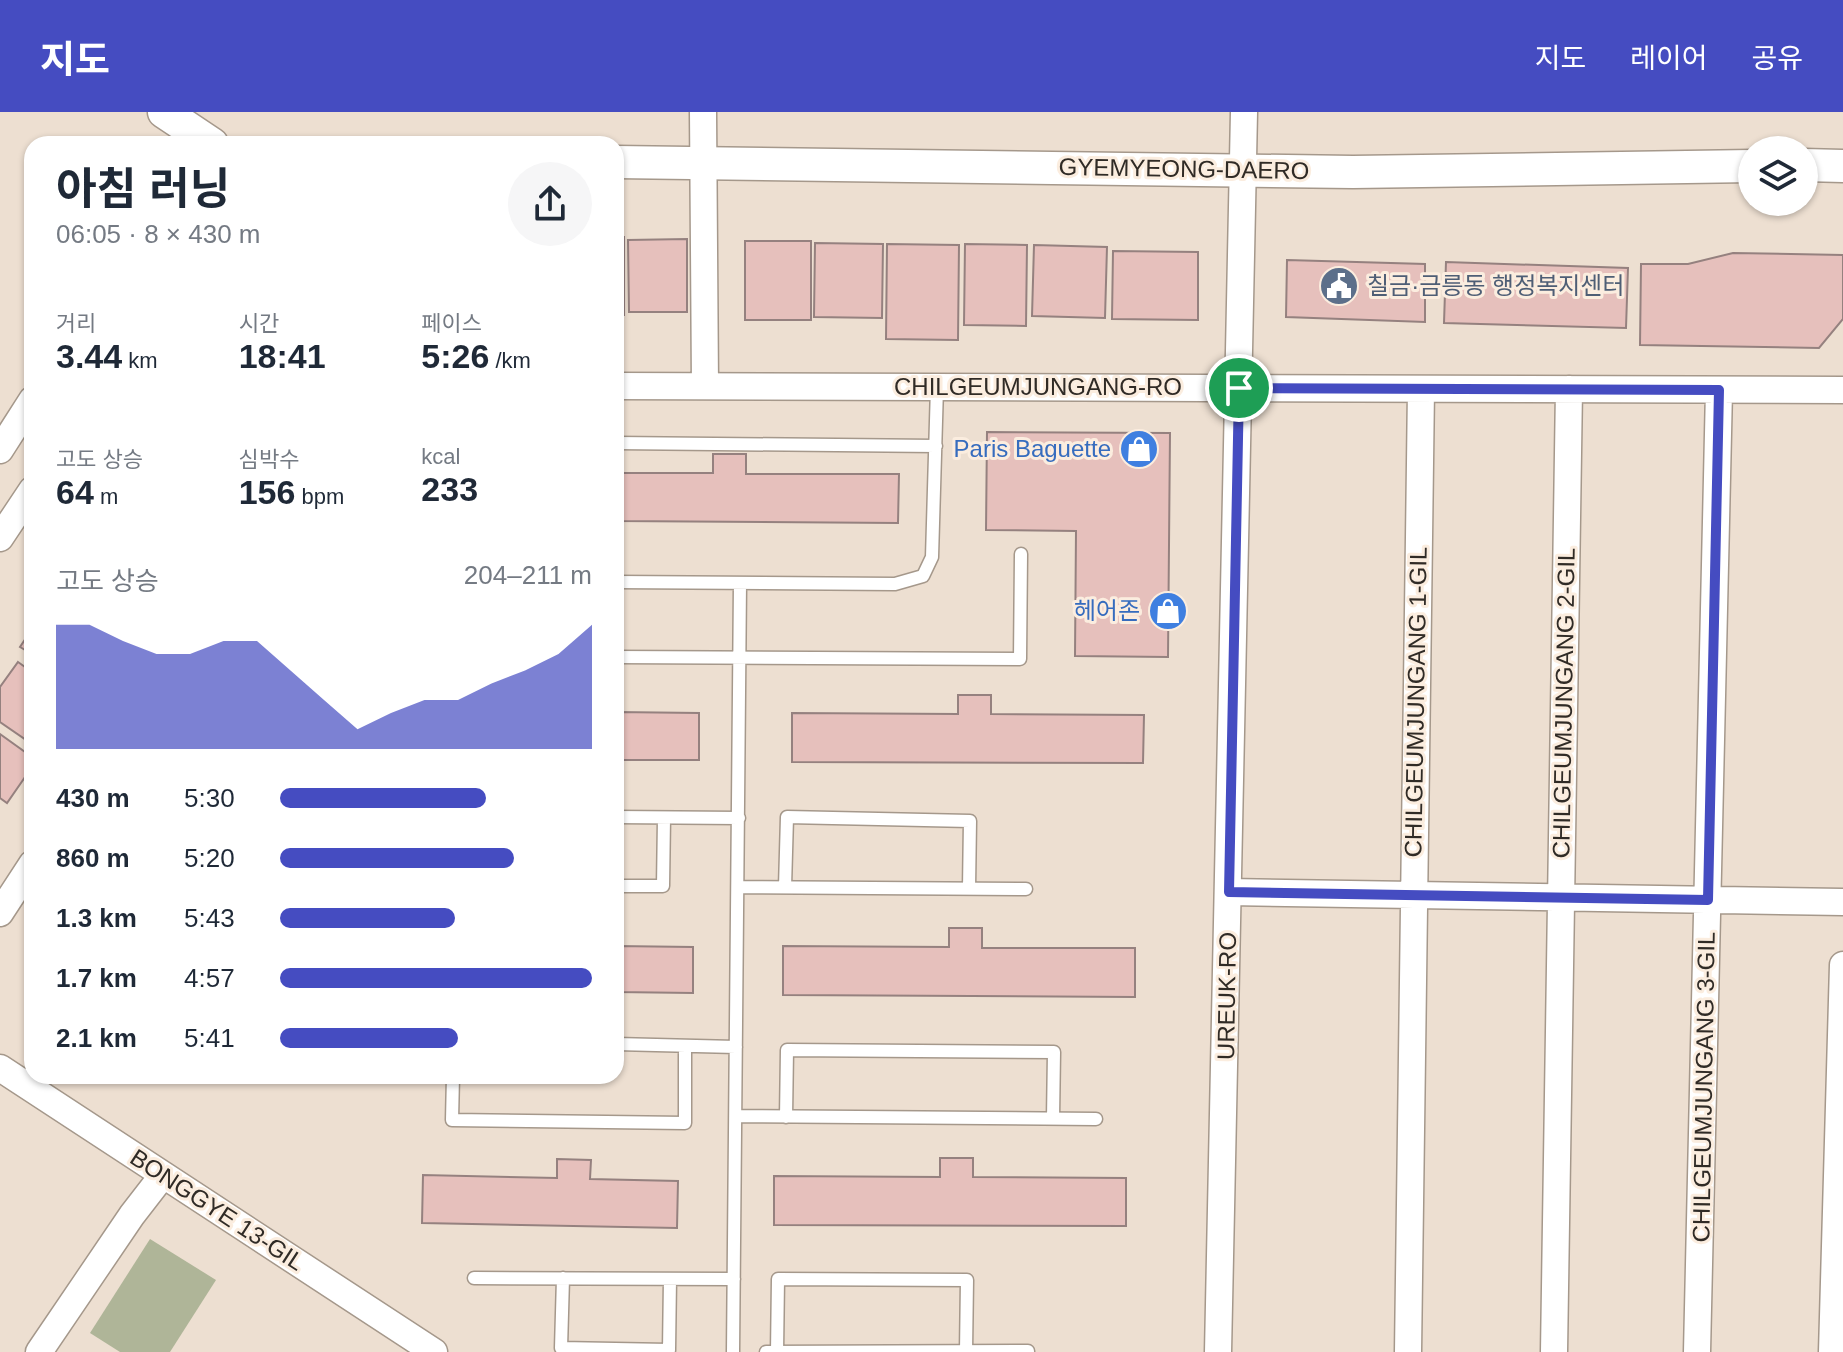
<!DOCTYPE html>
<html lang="ko">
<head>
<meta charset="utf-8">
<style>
  :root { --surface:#fff; --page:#f6f6f7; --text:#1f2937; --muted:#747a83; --accent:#454cc1 }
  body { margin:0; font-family:Arial,"Noto Sans KR",sans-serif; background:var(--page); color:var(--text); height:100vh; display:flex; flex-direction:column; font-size:30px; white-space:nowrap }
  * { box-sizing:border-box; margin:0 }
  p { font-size:26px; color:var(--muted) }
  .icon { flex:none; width:44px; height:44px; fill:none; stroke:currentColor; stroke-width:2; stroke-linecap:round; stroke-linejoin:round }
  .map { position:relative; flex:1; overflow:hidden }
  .sheet { position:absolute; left:24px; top:24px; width:600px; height:948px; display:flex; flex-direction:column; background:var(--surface); border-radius:24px; box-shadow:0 2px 6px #0004 }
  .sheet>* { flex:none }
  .fabs { position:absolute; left:1738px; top:24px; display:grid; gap:16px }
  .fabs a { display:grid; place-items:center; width:80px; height:80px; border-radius:50%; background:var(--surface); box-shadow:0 2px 6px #0004; font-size:40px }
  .pin { position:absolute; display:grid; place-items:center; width:68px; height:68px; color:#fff; margin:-34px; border:4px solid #fff; border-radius:50%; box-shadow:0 2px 8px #0007 }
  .round { display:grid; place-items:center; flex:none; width:84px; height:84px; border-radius:42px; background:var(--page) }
  .summary { display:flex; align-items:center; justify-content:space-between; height:136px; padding:0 32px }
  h1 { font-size:44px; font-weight:700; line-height:60px }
  .figures { display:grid; grid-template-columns:repeat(3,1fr); gap:12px; height:136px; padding:8px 32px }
  .figures div { display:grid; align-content:center }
  .figures b { font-size:34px; font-weight:700 }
  .figures small { font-size:22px; font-weight:400 }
  .figures p { font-size:22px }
  .chart { height:224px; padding:16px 32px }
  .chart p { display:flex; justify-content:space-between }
  .chart svg { width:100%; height:144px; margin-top:8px; fill:var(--accent); opacity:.7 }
  ul { padding:0 32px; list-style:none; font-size:26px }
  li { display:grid; grid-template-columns:128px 96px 1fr; align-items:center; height:60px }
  li i { height:20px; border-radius:10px; background:var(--accent) }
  header { display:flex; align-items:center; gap:48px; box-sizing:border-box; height:112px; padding:0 40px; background:var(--accent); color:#fff }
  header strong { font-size:38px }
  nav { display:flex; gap:44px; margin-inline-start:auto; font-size:28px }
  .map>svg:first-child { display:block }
  .green { fill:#afb598 }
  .building { fill:#e6c0bc; stroke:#95817f; stroke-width:2 }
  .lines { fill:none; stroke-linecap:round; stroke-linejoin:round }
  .service-casing { stroke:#a5988b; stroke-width:15 }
  .minor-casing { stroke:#a5988b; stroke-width:29 }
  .tertiary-casing { stroke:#a5988b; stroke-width:35 }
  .service { stroke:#fff; stroke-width:12 }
  .minor { stroke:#fff; stroke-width:26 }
  .tertiary { stroke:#fff; stroke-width:32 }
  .route-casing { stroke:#fff; stroke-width:16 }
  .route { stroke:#454cc1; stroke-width:10 }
  .labels { text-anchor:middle; stroke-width:6; stroke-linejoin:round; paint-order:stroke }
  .street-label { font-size:24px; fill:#302b26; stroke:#fbeddf }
  .service-label { font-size:24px; fill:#4e5e75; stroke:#fbeddf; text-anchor:start }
  .shop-label { font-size:24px; fill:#366cbe; stroke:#fbeddf; text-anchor:end }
</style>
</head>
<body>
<header>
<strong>지도</strong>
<nav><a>지도</a><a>레이어</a><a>공유</a></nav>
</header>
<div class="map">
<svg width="1843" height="1240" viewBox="0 0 1843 1240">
  <rect width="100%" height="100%" fill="#eddfd1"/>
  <path class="green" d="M150,1127l66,41 -46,72h-50l-30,-19z"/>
  <path class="building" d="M616,125h8v78h-8z
    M687,127v73h-58l-1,-72z
    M745,129h66v79h-66z
    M815,131l68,1 -1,74 -68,-1z
    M887,132l72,1 -1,95 -72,-1z
    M965,132l62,1 -1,81 -62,-1z
    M1034,133l73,2 -2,71 -73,-2z
    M1113,139l85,1v68l-86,-1z
    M1733,141l110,2v64l-24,29 -179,-3 1,-81h47z
    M1287,148l138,4v58l-139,-5z
    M1446,150l182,6 -2,60 -182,-5z
    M987,320l183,1 -2,224 -93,-1 1,-125 -90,-1z
    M713,342h33v20h153l-1,49 -282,-2v-48h97z
    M32,517v25l-12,-7z
    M18,550l14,10v72l-32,-22v-35z
    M958,583h33v19l153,1 -1,48 -351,-1v-49l166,1z
    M616,600l83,1v47h-83z
    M0,622l32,23v10l-25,36 -7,-5z
    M949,816h33v20h153v49l-352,-2v-49l166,1z
    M616,834l77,1v46l-77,-1z
    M940,1046h33v19l153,1v48l-352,-1v-49l166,1z
    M557,1047l34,1 -1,19 88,2 -1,47 -255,-5 1,-48 134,3z"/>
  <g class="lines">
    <defs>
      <path id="service" d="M616,331l320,3
        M616,470l279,2 28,-8 9,-19 5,-170
        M616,545l404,2 1,-105
        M616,705l123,1
        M616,774h47l1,-68
        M738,775l288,2
        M785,775l2,-70 183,4 -1,67
        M616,932l120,3
        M453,964l-1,44 233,3v-77
        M736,1004l360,3
        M786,1005l1,-67 267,2 -1,66
        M474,1166l260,1
        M563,1166l-2,70 108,2 1,-71
        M733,1240l7,-769
        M766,1240l262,-1
        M777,1240l1,-73 189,1 -1,71"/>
      <path id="minor" d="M703,0l2,274
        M616,274l1227,4
        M0,338l32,-50
        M0,426l32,-48
        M1229,780l614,10
        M0,801l32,-49
        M0,956l434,284
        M39,1240l93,-137 31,-40
        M1218,1240l26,-1240
        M1408,1240l13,-963
        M1554,1240l15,-963
        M1697,1240l22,-962
        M1832,1240l11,-387"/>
      <path id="tertiary" d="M164,0l48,32
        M616,50l737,10 399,-6
        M1804,53l39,1"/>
    </defs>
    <use href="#service" class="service-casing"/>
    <use href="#minor" class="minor-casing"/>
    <use href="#tertiary" class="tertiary-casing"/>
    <use href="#service" class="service"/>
    <use href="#minor" class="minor"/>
    <use href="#tertiary" class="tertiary"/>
  </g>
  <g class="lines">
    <defs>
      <path id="route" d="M1239,276l480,2 -11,510 -479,-8z"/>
    </defs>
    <use href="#route" class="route-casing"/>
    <use href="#route" class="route"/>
  </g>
  <defs>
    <symbol id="civic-disc" viewBox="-11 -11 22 22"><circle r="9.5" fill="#5c6f8a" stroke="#fbeddf"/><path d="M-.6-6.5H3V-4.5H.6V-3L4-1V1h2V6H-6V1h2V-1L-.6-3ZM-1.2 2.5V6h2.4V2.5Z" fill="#fff"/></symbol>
    <symbol id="shop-disc" viewBox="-11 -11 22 22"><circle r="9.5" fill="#3f7fe0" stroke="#fbeddf"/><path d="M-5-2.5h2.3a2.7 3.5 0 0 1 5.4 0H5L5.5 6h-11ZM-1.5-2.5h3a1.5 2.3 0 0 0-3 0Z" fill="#fff"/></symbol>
  </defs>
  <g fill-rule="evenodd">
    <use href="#civic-disc" x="1317" y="152" width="44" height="44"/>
    <use href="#shop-disc" x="1117" y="315" width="44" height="44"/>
    <use href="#shop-disc" x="1146" y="477" width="44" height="44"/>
  </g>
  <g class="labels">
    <g class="street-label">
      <text transform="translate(1184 57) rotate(1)" y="8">GYEMYEONG-DAERO</text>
      <text x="1038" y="283">CHILGEUMJUNGANG-RO</text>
      <text transform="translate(1416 590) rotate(-89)" y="8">CHILGEUMJUNGANG 1-GIL</text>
      <text transform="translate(1564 591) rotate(-89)" y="8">CHILGEUMJUNGANG 2-GIL</text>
      <text transform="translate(1227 884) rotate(-89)" y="8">UREUK-RO</text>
      <text transform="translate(1704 975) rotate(-89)" y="8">CHILGEUMJUNGANG 3-GIL</text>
      <text transform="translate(217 1098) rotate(33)" y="8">BONGGYE 13-GIL</text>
    </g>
    <g class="service-label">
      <text x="1367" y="182">칠금·금릉동 행정복지센터</text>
    </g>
    <g class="shop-label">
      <text x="1111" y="345">Paris Baguette</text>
      <text x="1140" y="507">헤어존</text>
    </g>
  </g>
</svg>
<div class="fabs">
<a><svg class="icon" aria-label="layers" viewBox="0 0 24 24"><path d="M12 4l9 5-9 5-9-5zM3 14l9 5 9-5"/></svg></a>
</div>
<div class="pin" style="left:1239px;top:276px;background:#1e9e55"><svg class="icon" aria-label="arrive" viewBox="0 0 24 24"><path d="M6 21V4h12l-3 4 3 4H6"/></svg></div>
<section class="sheet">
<div class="summary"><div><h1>아침 러닝</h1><p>06:05 · 8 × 430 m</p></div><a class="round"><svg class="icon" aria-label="share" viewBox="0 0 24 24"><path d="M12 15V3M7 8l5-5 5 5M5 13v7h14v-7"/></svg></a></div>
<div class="figures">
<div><p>거리</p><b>3.44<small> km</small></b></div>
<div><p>시간</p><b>18:41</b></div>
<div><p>페이스</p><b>5:26<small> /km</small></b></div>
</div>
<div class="figures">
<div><p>고도 상승</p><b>64<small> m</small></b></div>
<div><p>심박수</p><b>156<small> bpm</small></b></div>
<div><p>kcal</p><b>233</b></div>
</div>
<div class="chart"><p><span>고도 상승</span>204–211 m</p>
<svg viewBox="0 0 160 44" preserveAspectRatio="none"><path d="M0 44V6L10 6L20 11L30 15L40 15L50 11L60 11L70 20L80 29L90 38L100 33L110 29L120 29L130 24L140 20L150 15L160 6V44z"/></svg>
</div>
<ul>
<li><b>430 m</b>5:30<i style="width:66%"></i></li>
<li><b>860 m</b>5:20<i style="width:75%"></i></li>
<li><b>1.3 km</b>5:43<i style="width:56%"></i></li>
<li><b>1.7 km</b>4:57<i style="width:100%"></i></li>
<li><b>2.1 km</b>5:41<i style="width:57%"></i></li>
</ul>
</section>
</div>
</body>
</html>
